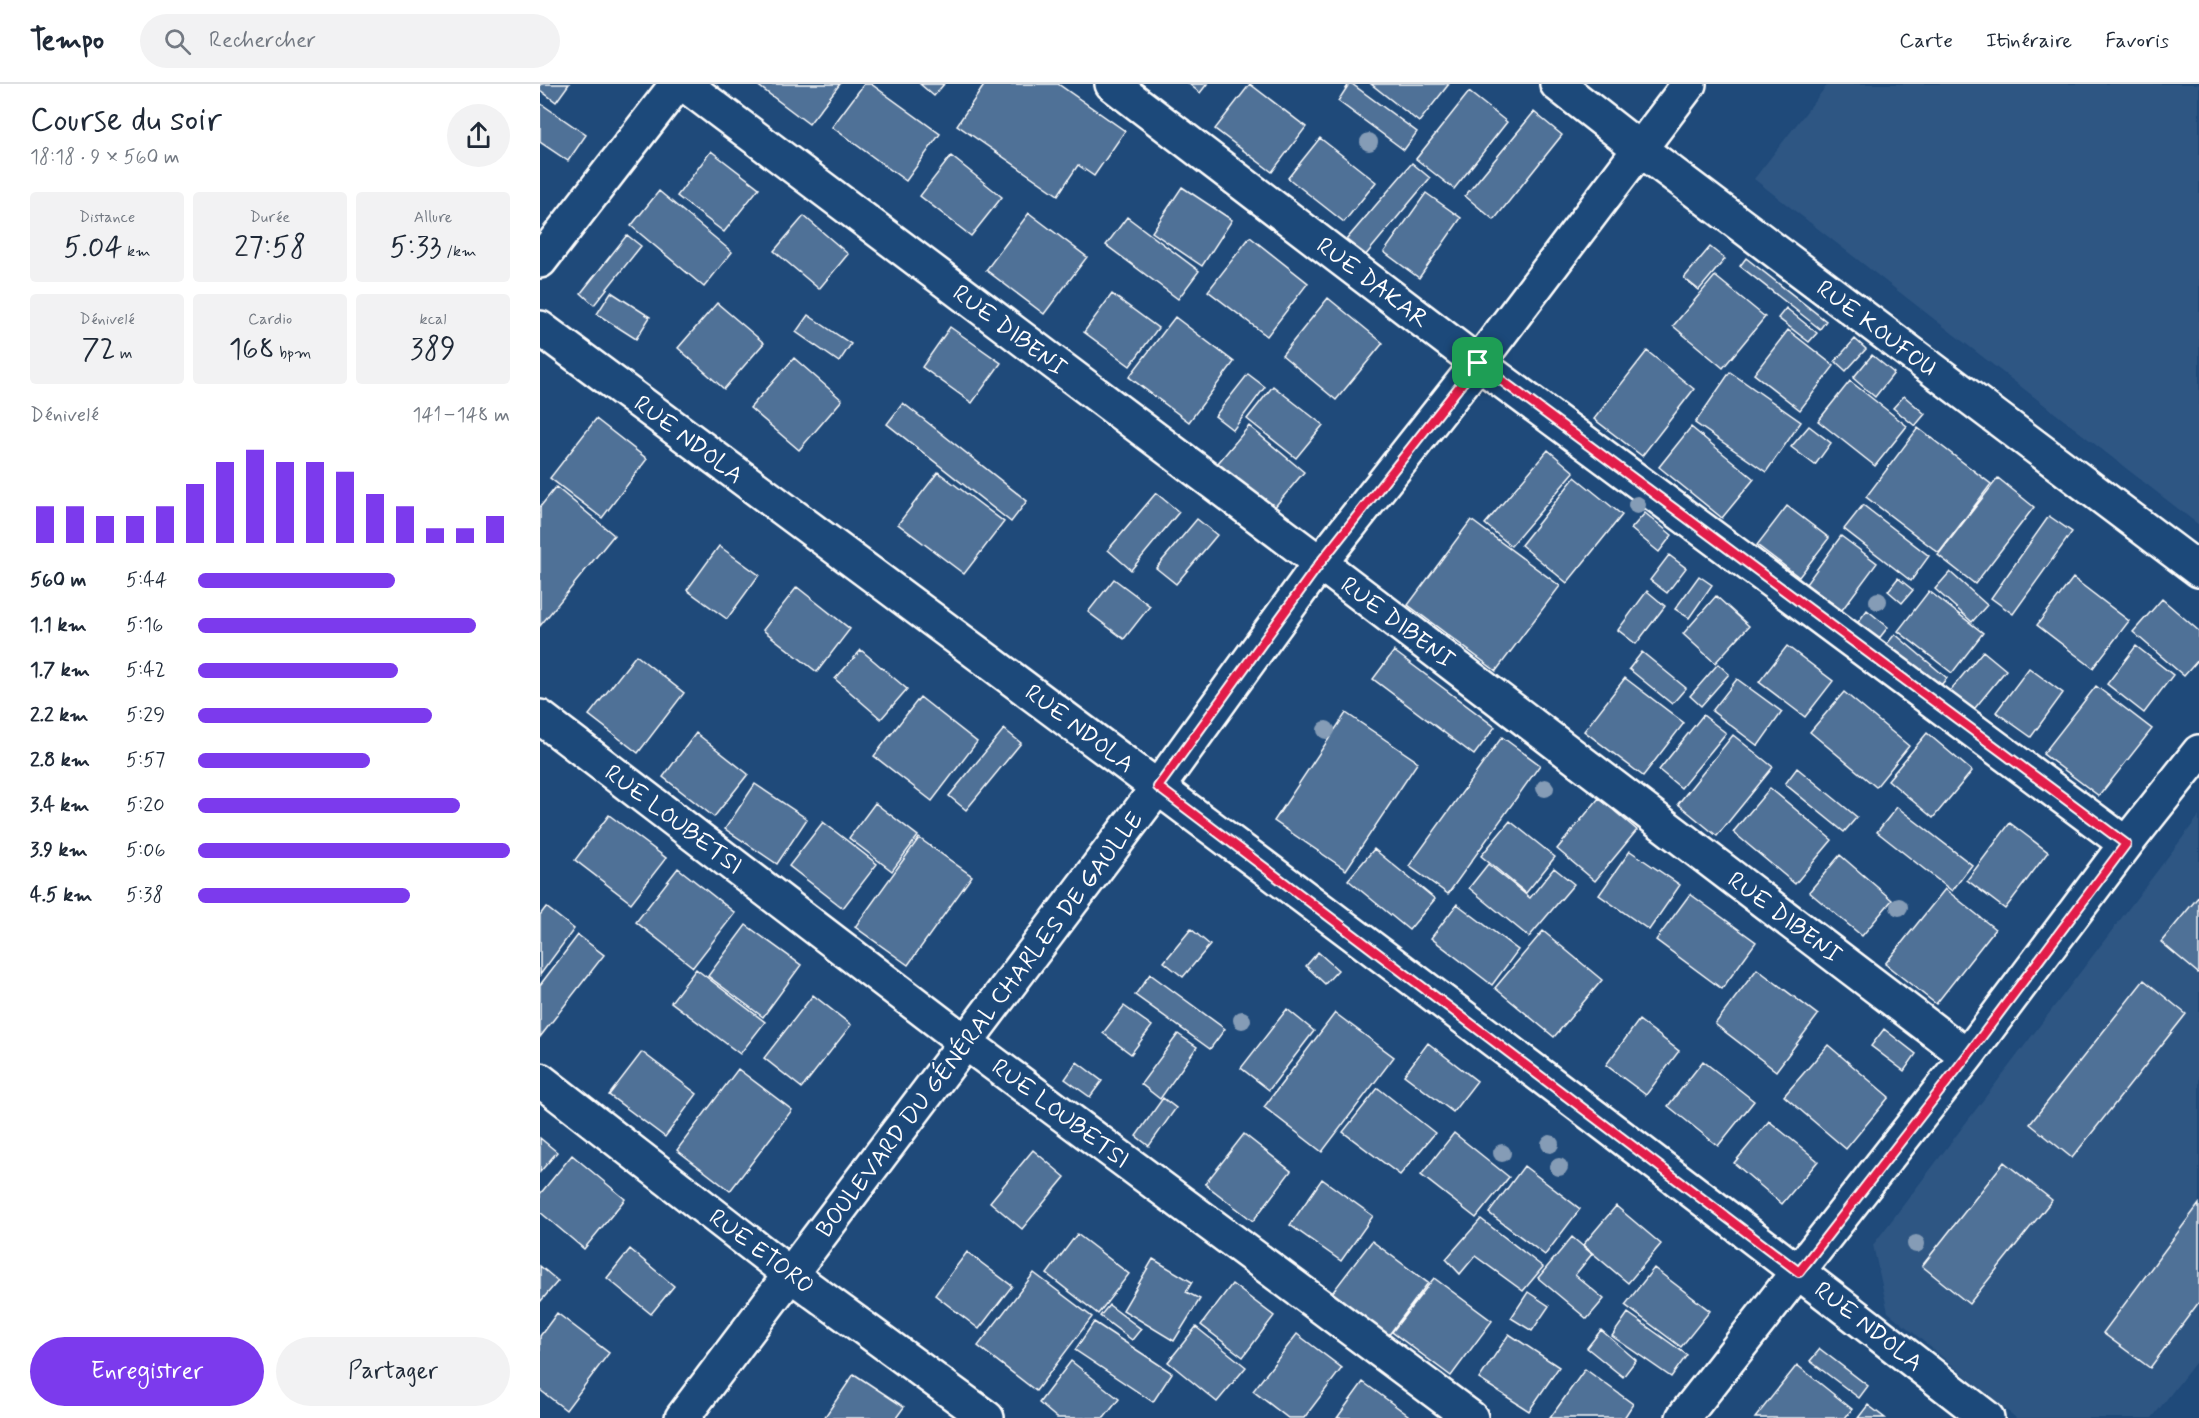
<!DOCTYPE html>
<html lang="fr">
<head>
<meta charset="utf-8">
<style>
  :root { --surface:#fff; --page:#f2f2f3; --text:#1f2937; --muted:#747a83; --line:#e0e1e3; --accent:#7c3aed }
  body { margin:0; font-family:Mynerve,sans-serif; background:var(--page); color:var(--text); height:100vh; display:flex; flex-direction:column; font-size:22px; white-space:nowrap }
  * { box-sizing:border-box; margin:0 }
  p { font-size:20px; color:var(--muted) }
  .icon { flex:none; width:33px; height:33px; fill:none; stroke:currentColor; stroke-width:2; stroke-linecap:round; stroke-linejoin:round }
  .map { position:relative; flex:1; overflow:hidden }
  .side { display:flex; flex-direction:column; background:var(--surface); width:540px }
  .side>* { flex:none }
  .pin { position:absolute; display:grid; place-items:center; width:51px; height:51px; color:#fff; margin:-26px; border-radius:12px; box-shadow:0 3px 9px #0006 }
  .round { display:grid; place-items:center; flex:none; width:63px; height:63px; border-radius:32px; background:var(--page) }
  .summary { display:flex; align-items:center; justify-content:space-between; height:102px; padding:0 30px }
  h1 { font-size:33px; font-weight:600; line-height:45px }
  .stats { display:grid; grid-template-columns:repeat(3,1fr); gap:9px; height:102px; padding:6px 30px }
  .stats div { display:grid; align-content:center; border-radius:6px; background:var(--page); text-align:center }
  .stats b { font-size:30px; font-weight:600 }
  .stats small { font-size:16px; font-weight:400 }
  .stats p { font-size:16px }
  .chart { height:168px; padding:12px 30px }
  .chart p { display:flex; justify-content:space-between }
  .chart svg { width:100%; height:108px; margin-top:6px; stroke:var(--accent); stroke-width:6 }
  .primary-button { display:flex; gap:12px; margin-top:auto; padding:12px 30px }
  .primary-button a { flex:1; height:69px; border-radius:36px; background:var(--accent); color:#fff; font-size:24px; font-weight:600; line-height:69px; text-align:center }
  .primary-button a+a { background:var(--page); color:var(--text) }
  ul { padding:0 30px; list-style:none; font-size:20px }
  li { display:grid; grid-template-columns:96px 72px 1fr; align-items:center; height:45px }
  li i { height:15px; border-radius:8px; background:var(--accent) }
  header { display:flex; align-items:center; gap:36px; box-sizing:border-box; height:84px; padding:0 30px; background:var(--surface); border-bottom:2px solid var(--line) }
  header strong { font-size:28px }
  nav { display:flex; gap:33px; margin-inline-start:auto; font-size:21px }
  .search { width:420px; height:54px; background:var(--page); display:flex; align-items:center; gap:15px; box-sizing:border-box; padding:0 21px; border-radius:33px; color:var(--muted); font-size:22px }
  main { display:flex; flex:1; min-height:0 }
  .map>svg:first-child { display:block }
  .built { fill:#2e5683 }
  .building { fill:#507197; stroke:#fff; stroke-width:1.5 }
  .lines { fill:none; stroke-linecap:round; stroke-linejoin:round }
  .minor-casing { stroke:#fff; stroke-width:38 }
  .tertiary-casing { stroke:#fff; stroke-width:38 }
  .minor { stroke:#1f4a7a; stroke-width:33 }
  .tertiary { stroke:#1f4a7a; stroke-width:33 }
  .tree { fill:#859cb6 }
  .route-casing { stroke:#fff; stroke-width:12 }
  .route { stroke:#e11d48; stroke-width:8 }
  .labels { text-anchor:middle; stroke-width:4.5; stroke-linejoin:round; paint-order:stroke }
  .street-label { font-size:24px; fill:#fff; stroke:#1f4a7a }
</style>
</head>
<body>
<header>
<strong>Tempo</strong>
<div class="search"><svg class="icon" aria-label="search" viewBox="0 0 24 24"><circle cx="10" cy="10" r="6"/><path d="M15 15l6 6"/></svg>Rechercher</div>
<nav><a>Carte</a><a>Itinéraire</a><a>Favoris</a></nav>
</header>
<main>
<section class="side">
<div class="summary"><div><h1>Course du soir</h1><p>18:18 · 9 × 560 m</p></div><a class="round"><svg class="icon" aria-label="share" viewBox="0 0 24 24"><path d="M12 15V3M7 8l5-5 5 5M5 13v7h14v-7"/></svg></a></div>
<div class="stats">
<div><p>Distance</p><b>5.04<small> km</small></b></div>
<div><p>Durée</p><b>27:58</b></div>
<div><p>Allure</p><b>5:33<small> /km</small></b></div>
</div>
<div class="stats">
<div><p>Dénivelé</p><b>72<small> m</small></b></div>
<div><p>Cardio</p><b>168<small> bpm</small></b></div>
<div><p>kcal</p><b>389</b></div>
</div>
<div class="chart"><p><span>Dénivelé</span>141–148 m</p>
<svg viewBox="0 0 160 44" preserveAspectRatio="none"><path d="M5 44V29M15 44V29M25 44V33M35 44V33M45 44V29M55 44V20M65 44V11M75 44V6M85 44V11M95 44V11M105 44V15M115 44V24M125 44V29M135 44V38M145 44V38M155 44V33"/></svg>
</div>
<ul>
<li><b>560 m</b>5:44<i style="width:63%"></i></li>
<li><b>1.1 km</b>5:16<i style="width:89%"></i></li>
<li><b>1.7 km</b>5:42<i style="width:64%"></i></li>
<li><b>2.2 km</b>5:29<i style="width:75%"></i></li>
<li><b>2.8 km</b>5:57<i style="width:55%"></i></li>
<li><b>3.4 km</b>5:20<i style="width:84%"></i></li>
<li><b>3.9 km</b>5:06<i style="width:100%"></i></li>
<li><b>4.5 km</b>5:38<i style="width:68%"></i></li>
</ul>
<div class="primary-button"><a>Enregistrer</a><a>Partager</a></div>
</section>
<div class="map">
<svg width="1659" height="1334" viewBox="0 0 1659 1334">
  <rect width="100%" height="100%" fill="#1f4a7a"/>
  <filter id="ink" filterUnits="userSpaceOnUse"><feTurbulence type="fractalNoise" baseFrequency=".0167" numOctaves="2"/><feDisplacementMap in="SourceGraphic" scale="12" xChannelSelector="R" yChannelSelector="G"/><feConvolveMatrix kernelMatrix="1 2 1 2 8 2 1 2 1" color-interpolation-filters="sRGB"/></filter>
  <g filter="url(#ink)">
    <path class="built" d="M1288,0h371v441l-445,-346z
      M1659,732v542l-47,60h-136l-128,-106 -15,-67z"/>
    <path class="building" d="M0,0h29l-13,18 -16,-12z
      M216,0h84l-31,40z
      M324,0h7l69,50 -34,47 -74,-54z
      M380,0h24l-10,12z
      M445,0h73l67,47 -31,45 -16,-11 -20,30 -101,-70z
      M649,0h18l-7,9z
      M710,0l56,43 -34,45 -57,-43z
      M809,0h3l65,48 -13,18 -66,-49z
      M831,0h78l-30,38z
      M929,8l38,30 -53,67 -38,-30z
      M0,19l46,32 -18,26 -28,-19z
      M994,28l28,23 -68,85 -29,-24z
      M780,54l56,44 -32,40 -56,-44z
      M171,67l48,37 -35,44 -47,-36z
      M411,72l51,41 -31,39 -51,-40z
      M872,79l18,15 -65,78 -19,-16z
      M642,103l50,33 -30,46 -50,-34z
      M119,107l73,61 -28,35 -73,-61z
      M886,109l35,25 -42,60 -35,-26z
      M489,129l58,44 -43,57 -58,-44z
      M264,132l44,38 -29,35 -45,-38z
      M587,133l72,54 -21,28 -72,-54z
      M87,151l14,11 -47,59 -13,-12z
      M710,153l58,46 -41,53 -59,-45z
      M1170,163l15,12 -26,31 -15,-12z
      M1206,174l80,63 -6,8 -80,-63z
      M1175,192l50,41 -42,51 -50,-42z
      M71,208l39,25 -14,22 -39,-25z
      M572,210l46,34 -28,38 -46,-34z
      M788,214l55,45 -47,57 -54,-45z
      M177,219l47,40 -40,46 -46,-41z
      M1246,224l31,25 -8,9 -31,-24z
      M268,231l43,29 -12,18 -43,-30z
      M635,233l59,45 -45,60 -60,-45z
      M410,243l51,36 -29,40 -50,-36z
      M1248,246l46,36 -34,44 -46,-36z
      M1315,255l11,10 -20,22 -11,-10z
      M1107,267l47,38 -52,67 -48,-37z
      M1332,271l22,18 -19,24 -22,-19z
      M254,274l48,42 -43,50 -49,-42z
      M1190,288l71,50 -35,50 -71,-49z
      M708,290l17,13 -32,43 -18,-14z
      M1310,297l57,45 -32,40 -57,-45z
      M733,302l50,39 -27,33 -49,-39z
      M1364,312l21,18 -10,12 -22,-18z
      M363,319l124,98 -16,21 -124,-98z
      M56,335l51,40 -45,59 -52,-40z
      M709,342l55,46 -31,37 -55,-46z
      M1269,342l22,17 -16,22 -24,-18z
      M1151,343l63,52 -32,39 -63,-51z
      M1378,344l73,56 -52,69 -73,-56z
      M1008,366l26,22 -63,74 -26,-22z
      M398,388l66,50 -40,52 -66,-50z
      M1035,393l47,38 -55,68 -46,-38z
      M1458,394l36,29 -59,77 -37,-29z
      M16,403l58,48 -74,91v-119z
      M616,409l23,19 -48,58 -23,-20z
      M1323,421l66,51 -18,25 -67,-52z
      M1247,422l42,32 -30,39 -42,-32z
      M1105,429l27,22 -13,17 -28,-23z
      M1509,432l23,16 -59,82 -22,-16z
      M657,435l20,16 -41,49 -20,-16z
      M931,436l89,66 -64,85 -88,-66z
      M1301,452l36,27 -35,47 -36,-26z
      M179,462l40,29 -32,44 -40,-29z
      M1129,471l17,13 -19,25 -17,-13z
      M1410,488l37,33 -15,17 -37,-33z
      M1159,492l13,9 -23,33 -14,-9z
      M1358,494l15,12 -11,13 -14,-12z
      M1533,494l56,43 -36,47 -56,-43z
      M574,495l36,27 -26,33 -36,-27z
      M257,503l53,42 -33,43 -54,-42z
      M1107,507l18,15 -29,38 -18,-14z
      M1389,507l54,42 -31,40 -54,-42z
      M1176,512l33,30 -34,37 -32,-29z
      M1622,515l37,32v28l-15,17 -51,-44z
      M1327,526l21,17 -14,18 -21,-16z
      M1355,550l52,44 -14,16 -51,-44z
      M1247,562l46,35 -28,36 -46,-35z
      M1596,562l37,29 -29,38 -37,-29z
      M321,566l46,39 -26,30 -46,-40z
      M854,567l101,76 -21,28 -101,-76z
      M1443,567l23,19 -35,43 -23,-20z
      M1102,568l44,36 -14,16 -43,-35z
      M96,571l48,38 -46,60 -49,-38z
      M1178,580l11,10 -28,32 -11,-10z
      M1489,584l34,25 -32,44 -35,-25z
      M1085,594l59,45 -41,53 -59,-45z
      M1197,595l45,33 -24,34 -46,-35z
      M1556,602l56,43 -53,67 -56,-42z
      M1304,608l65,54 -33,41 -66,-55z
      M380,613l57,45 -45,59 -58,-45z
      M806,629l72,49 -72,108 -72,-49z
      M1163,631l23,18 -45,55 -22,-18z
      M464,645l17,14 -55,67 -17,-14z
      M156,649l52,41 -34,43 -51,-40z
      M1387,649l45,38 -39,47 -45,-38z
      M1193,651l40,32 -56,69 -39,-32z
      M962,653l38,28 -92,129 -39,-28z
      M1257,684l60,49 -13,15 -59,-48z
      M215,700l52,35 -30,45 -52,-35z
      M1230,704l62,52 -37,44 -62,-52z
      M1059,714l38,32 -42,51 -38,-32z
      M335,719l43,33 -26,35 -43,-33z
      M1357,723l75,58 -20,26 -75,-59z
      M69,731l57,43 -35,45 -56,-43z
      M970,737l45,36 -29,36 -45,-37z
      M283,738l54,42 -34,44 -54,-42z
      M1470,739l38,29 -43,57 -38,-29z
      M379,754l53,38 -64,89 -53,-38z
      M834,765l61,50 -26,31 -61,-50z
      M1090,767l50,34 -31,45 -50,-35z
      M1300,771l52,45 -30,36 -53,-44z
      M948,780l42,34 24,-30 20,16 -45,53 -60,-49z
      M138,784l57,45 -42,54 -57,-45z
      M1405,805l50,40 -59,75 -51,-40z
      M1150,810l66,48 -34,47 -66,-49z
      M1659,812v76l-1,1 -37,-31z
      M917,820l61,46 -26,35 -61,-47z
      M6,823l28,22 -34,46v-60z
      M206,841l55,40 -38,52 -55,-41z
      M651,845l19,16 -27,32 -19,-15z
      M1003,847l59,49 -48,57 -59,-49z
      M38,851l26,20 -64,82v-52z
      M778,868l20,18 -13,14 -19,-18z
      M156,885l69,53 -25,32 -69,-52z
      M1217,885l61,46 -42,56 -61,-47z
      M610,890l75,55 -15,20 -75,-54z
      M1604,896l42,34 -114,144 -42,-34z
      M273,911l38,30 -49,63 -38,-30z
      M584,922l28,20 -21,28 -28,-21z
      M747,925l27,22 -45,59 -28,-22z
      M795,929l59,44 -72,95 -58,-45z
      M1099,936l40,31 -33,44 -40,-30z
      M1344,945l32,25 -12,17 -33,-25z
      M638,950l19,13 -37,52 -19,-15z
      M888,959l49,38 -24,31 -49,-37z
      M1288,961l61,52 -43,52 -62,-53z
      M102,968l55,42 -32,43 -56,-42z
      M1163,977l51,40 -36,45 -50,-40z
      M537,978l25,19 -12,16 -25,-18z
      M198,985l54,41 -62,81 -53,-41z
      M838,1004l57,45 -35,42 -57,-43z
      M623,1014l13,10 -27,38 -13,-10z
      M1229,1037l49,40 -36,43 -48,-41z
      M914,1049l55,44 -33,41 -55,-43z
      M704,1050l47,37 -38,50 -48,-37z
      M0,1054l17,14 -17,20z
      M493,1066l32,27 -43,52 -32,-27z
      M32,1071l53,44 -41,50 -44,-37v-18z
      M1464,1078l48,38 -83,104 -47,-38z
      M984,1082l56,43 -35,46 -56,-42z
      M782,1095l51,37 -32,45 -51,-36z
      M1659,1120v98l-49,66 -47,-35z
      M1076,1122l45,38 -33,39 -45,-38z
      M941,1135l62,48 -20,24 -48,-35 -15,18 -14,-15z
      M537,1150l52,40 -31,40 -51,-40z
      M1032,1153l20,17 -17,21 29,24 -17,20 -49,-41z
      M832,1157l56,42 -40,53 -56,-43z
      M90,1165l44,37 -23,28 -44,-36z
      M427,1168l45,34 -33,43 -44,-34z
      M613,1175l39,23 -6,10 14,7 -26,42 -51,-31z
      M0,1182l18,15 -18,21z
      M1114,1184l56,43 -29,36 -56,-42z
      M494,1189l58,44 -56,74 -58,-45z
      M894,1194l58,43 -41,55 -59,-44z
      M692,1200l42,32 -31,41 -42,-32z
      M988,1208l21,14 -17,25 -21,-13z
      M569,1221l32,24 -9,11 -32,-24z
      M17,1229l52,40 -43,57 -26,-20v-54z
      M1088,1229l59,42 -16,22 -59,-41z
      M554,1238l78,51 -19,29 -78,-52z
      M656,1243l50,40 -29,35 -49,-40z
      M1061,1246l35,30 -13,17 -36,-29z
      M757,1250l45,34 -38,50h-16l-35,-27z
      M969,1250l50,33 -30,44 -50,-32z
      M1280,1265l48,37 -9,12 -49,-37z
      M531,1277l48,38 -15,19h-47l-18,-15z
      M1257,1281l55,44 -7,9h-90z
      M1045,1285l48,35 -9,14h-74z
      M314,1290l50,33 -8,11h-72z
      M823,1298l49,36h-75z
      M1328,1321l17,13h-27z"/>
    <g class="lines">
      <defs>
        <path id="minor" d="M144,0l636,479 647,493
          M572,0l366,279 648,481
          M1017,0l83,65 559,421
          M0,244c485,360 970,719 1447,1090
          M0,633l425,325 506,376
          M0,996l251,195 196,143
          M142,1334l476,-631 162,-224 158,-200 211,-279
          M1143,1334l284,-362 159,-212 73,-92"/>
        <path id="tertiary" d="M0,177l137,-177"/>
      </defs>
      <use href="#minor" class="minor-casing"/>
      <use href="#tertiary" class="tertiary-casing"/>
      <use href="#minor" class="minor"/>
      <use href="#tertiary" class="tertiary"/>
    </g>
    <g class="tree">
      <circle cx="829" cy="58" r="9"/>
      <circle cx="1097" cy="421" r="9"/>
      <circle cx="1338" cy="517" r="9"/>
      <circle cx="786" cy="646" r="9"/>
      <circle cx="1005" cy="704" r="9"/>
      <circle cx="1359" cy="823" r="9"/>
      <circle cx="702" cy="936" r="9"/>
      <circle cx="1010" cy="1060" r="9"/>
      <circle cx="962" cy="1069" r="9"/>
      <circle cx="1019" cy="1083" r="9"/>
      <circle cx="1376" cy="1160" r="9"/>
    </g>
  </g>
  <g class="lines" filter="url(#ink)">
    <defs>
      <path id="route" d="M938,279l648,481 -159,212 -168,216 -641,-485 162,-224z"/>
    </defs>
    <use href="#route" class="route-casing"/>
    <use href="#route" class="route"/>
  </g>
  <g class="labels">
    <g class="street-label">
      <text transform="translate(833 198) rotate(37)" y="8">RUE DAKAR</text>
      <text transform="translate(1337 244) rotate(37)" y="8">RUE KOUFOU</text>
      <text transform="translate(470 246) rotate(37)" y="8">RUE DIBENI</text>
      <text transform="translate(149 355) rotate(37)" y="8">RUE NDOLA</text>
      <text transform="translate(858 538) rotate(37)" y="8">RUE DIBENI</text>
      <text transform="translate(540 644) rotate(37)" y="8">RUE NDOLA</text>
      <text transform="translate(134 735) rotate(37)" y="8">RUE LOUBETSI</text>
      <text transform="translate(1245 833) rotate(37)" y="8">RUE DIBENI</text>
      <text transform="translate(439 940) rotate(-53)" y="8">BOULEVARD DU GÉNÉRAL CHARLES DE GAULLE</text>
      <text transform="translate(521 1029) rotate(37)" y="8">RUE LOUBETSI</text>
      <text transform="translate(222 1167) rotate(37)" y="8">RUE ETORO</text>
      <text transform="translate(1329 1242) rotate(38)" y="8">RUE NDOLA</text>
    </g>
  </g>
</svg>
<div class="pin" style="left:938px;top:279px;background:#1e9e55"><svg class="icon" aria-label="arrive" viewBox="0 0 24 24"><path d="M6 21V4h12l-3 4 3 4H6"/></svg></div>
</div>
</main>
</body>
</html>
